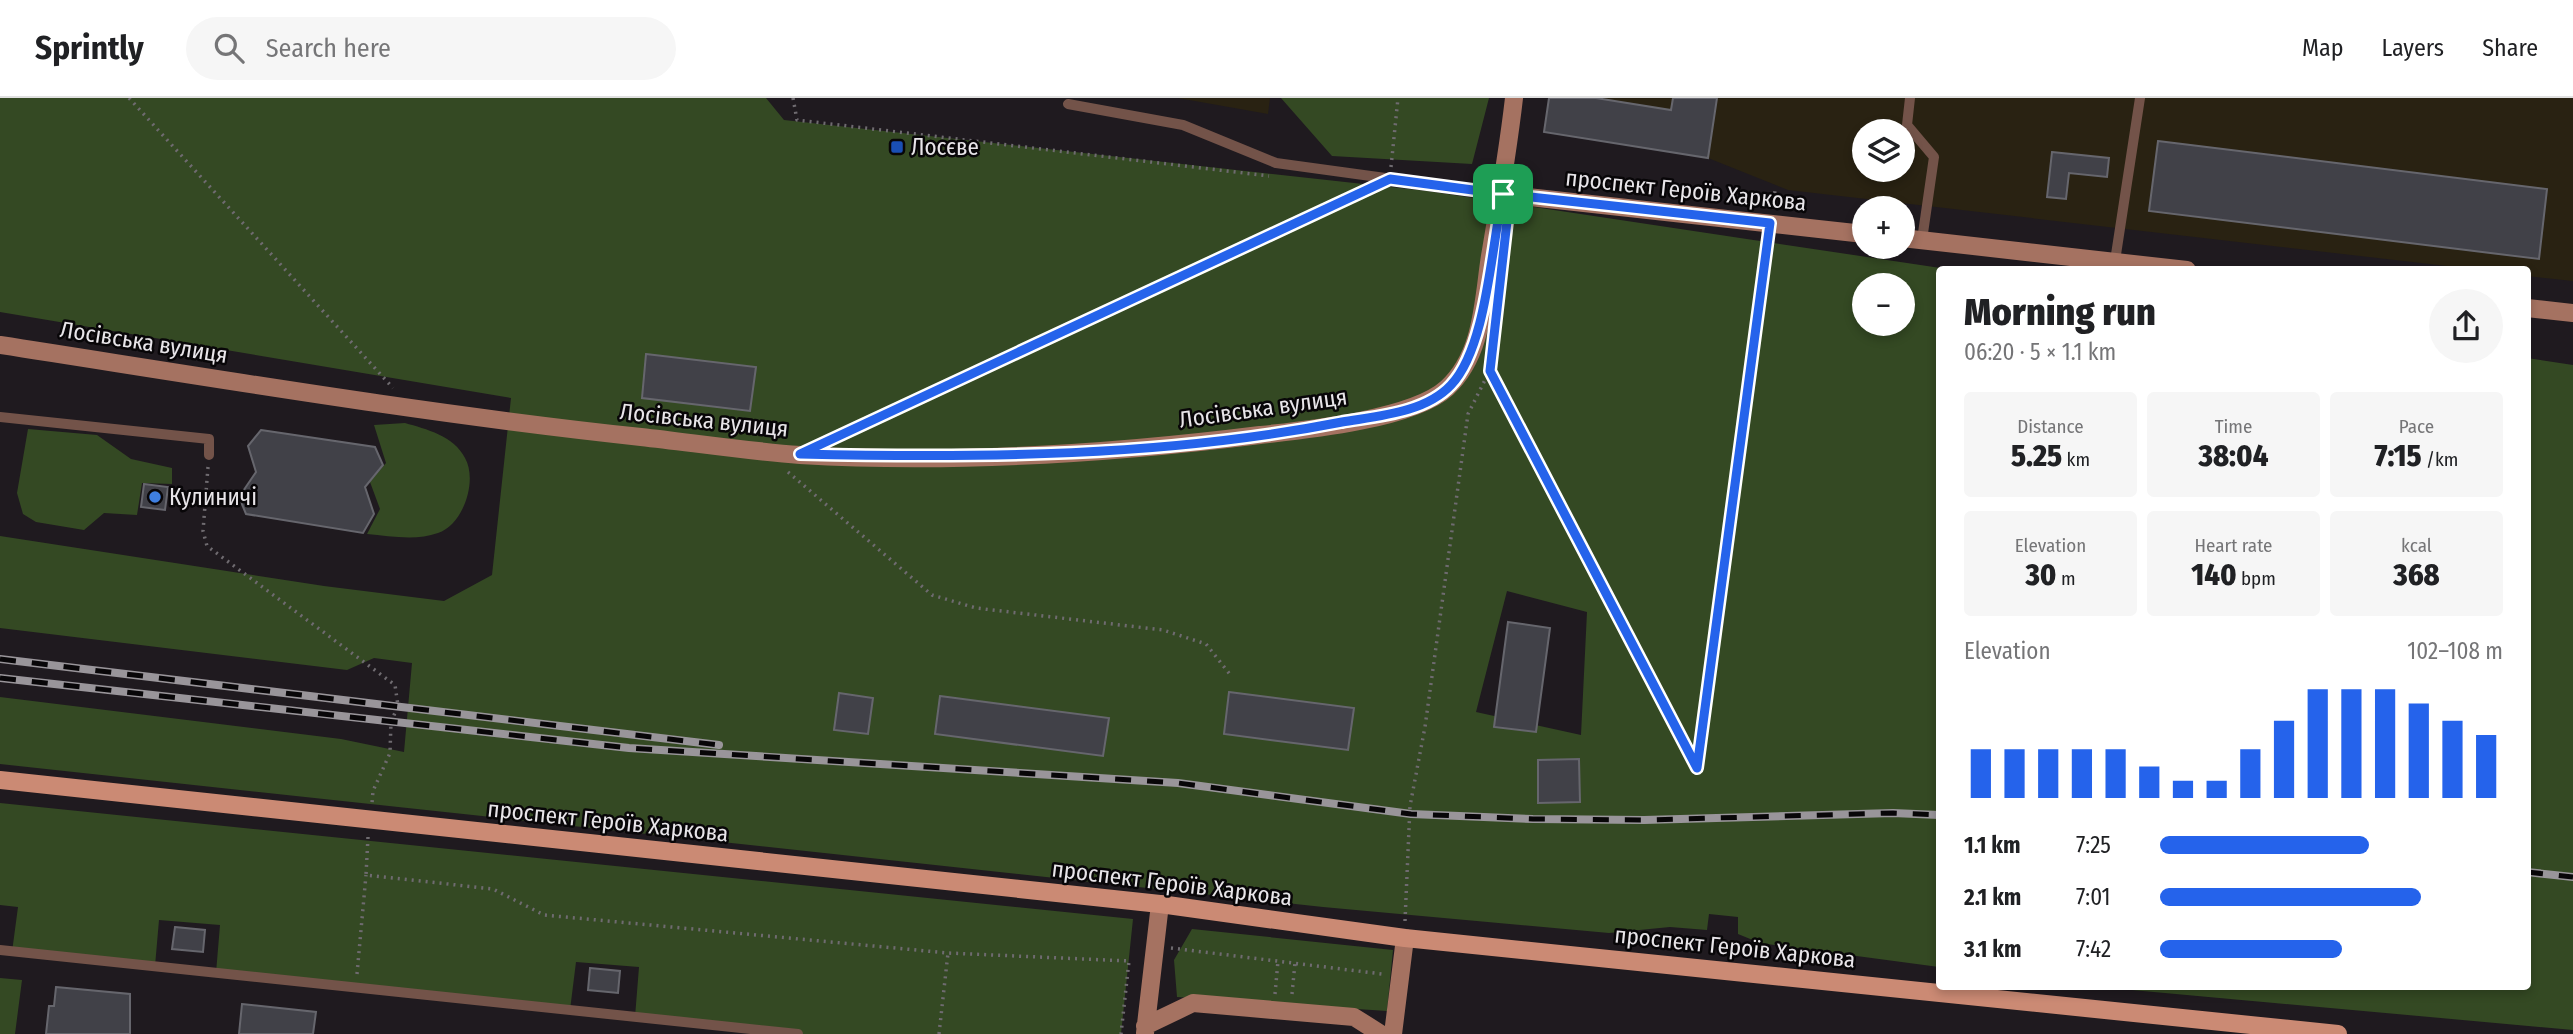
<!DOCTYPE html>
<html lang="en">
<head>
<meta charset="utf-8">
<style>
  :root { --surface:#fff; --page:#f6f6f6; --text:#202124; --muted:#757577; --line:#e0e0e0; --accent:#2563eb }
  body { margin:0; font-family:"Fira Sans Condensed",sans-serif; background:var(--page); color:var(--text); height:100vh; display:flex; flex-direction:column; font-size:26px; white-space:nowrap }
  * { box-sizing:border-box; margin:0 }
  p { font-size:23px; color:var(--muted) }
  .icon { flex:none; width:38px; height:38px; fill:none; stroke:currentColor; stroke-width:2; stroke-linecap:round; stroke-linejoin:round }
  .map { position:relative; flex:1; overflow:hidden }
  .side { position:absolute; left:1936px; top:168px; width:595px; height:724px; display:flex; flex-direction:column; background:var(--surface); border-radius:7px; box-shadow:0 4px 10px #0003 }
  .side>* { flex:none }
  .controls { position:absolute; left:1852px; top:21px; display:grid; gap:14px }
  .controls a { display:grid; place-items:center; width:63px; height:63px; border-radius:50%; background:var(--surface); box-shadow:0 4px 10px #0003; font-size:35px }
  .pin { position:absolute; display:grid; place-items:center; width:60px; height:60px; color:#fff; margin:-30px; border-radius:14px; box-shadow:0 4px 10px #0006 }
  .round { display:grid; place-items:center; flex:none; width:74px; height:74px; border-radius:37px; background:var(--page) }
  .overview { display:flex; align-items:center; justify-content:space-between; height:119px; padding:0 28px }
  h1 { font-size:38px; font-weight:800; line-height:52px }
  .stats { display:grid; grid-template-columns:repeat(3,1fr); gap:10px; height:119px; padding:7px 28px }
  .stats div { display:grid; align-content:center; border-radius:7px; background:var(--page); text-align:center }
  .stats b { font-size:30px; font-weight:800 }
  .stats small { font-size:19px; font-weight:400 }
  .stats p { font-size:19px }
  .chart { height:196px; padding:14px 28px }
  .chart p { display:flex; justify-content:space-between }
  .chart svg { width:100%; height:126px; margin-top:7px; stroke:var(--accent); stroke-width:6 }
  ul { padding:0 28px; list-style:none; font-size:23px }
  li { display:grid; grid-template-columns:112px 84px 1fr; align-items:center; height:52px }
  li i { height:18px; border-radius:9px; background:var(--accent) }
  header { display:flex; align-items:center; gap:42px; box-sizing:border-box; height:98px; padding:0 35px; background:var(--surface); border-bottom:2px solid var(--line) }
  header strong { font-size:33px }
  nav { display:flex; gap:38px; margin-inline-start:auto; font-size:24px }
  .search { width:490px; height:63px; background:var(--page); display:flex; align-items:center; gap:18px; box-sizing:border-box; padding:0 24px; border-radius:38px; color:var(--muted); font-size:26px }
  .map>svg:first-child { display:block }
  .industrial { fill:#292212; fill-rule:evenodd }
  .green { fill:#344923; fill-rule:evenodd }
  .building { fill:#414148; stroke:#66666d; stroke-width:2 }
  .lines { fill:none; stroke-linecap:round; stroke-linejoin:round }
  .path { stroke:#6f6b70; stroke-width:3.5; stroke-dasharray:2 5; stroke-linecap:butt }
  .lane { stroke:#735349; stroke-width:10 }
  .secondary { stroke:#a57261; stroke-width:18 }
  .primary { stroke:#cb8a74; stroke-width:18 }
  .rail-casing { stroke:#99959a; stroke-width:8 }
  .rail { stroke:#080608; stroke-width:5; stroke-dasharray:16; stroke-linecap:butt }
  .route-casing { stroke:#fff; stroke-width:14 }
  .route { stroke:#2563eb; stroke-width:9 }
  .transit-dot { fill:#1a4fb4; stroke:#080608; stroke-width:2.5 }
  .shop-dot { fill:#3f7fe0; stroke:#080608; stroke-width:2.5 }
  .labels { text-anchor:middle; stroke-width:5; stroke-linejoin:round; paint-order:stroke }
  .poi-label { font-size:23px; fill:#e8e5e9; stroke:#080608; text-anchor:start }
  .street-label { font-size:23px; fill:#e8e5e9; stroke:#080608 }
</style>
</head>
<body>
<header>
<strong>Sprintly</strong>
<div class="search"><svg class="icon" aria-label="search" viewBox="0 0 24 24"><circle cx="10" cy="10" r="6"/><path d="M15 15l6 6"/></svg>Search here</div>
<nav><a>Map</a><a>Layers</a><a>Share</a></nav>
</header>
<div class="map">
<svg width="2573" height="936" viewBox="0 0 2573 936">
  <rect width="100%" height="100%" fill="#1f1a1f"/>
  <path class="industrial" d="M1178,0h92l-2,16z
    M1549,0h1024v183l-46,-5v-6l-54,-1 -685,-79 -80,-32 -164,-29zM1864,33h38v39h-38z"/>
  <path class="green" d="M0,0h766l18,22 643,71 520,78 -8,1v697l-179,-24 -22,-9v-17l-29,-3 -2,16 -37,-3 -61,6 -286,-26 -1323,-143v-67l341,42 63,13 8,-89 -38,-5 -27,12 -347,-42v-92l324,50 120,15 48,-26 19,-177 -511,-86zM1864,187h38v39h-38zM1507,493l80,21 -6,123 -105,-23z
    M1281,0h208l-17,66 -140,-8z
    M2527,260l46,7v665l-474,-43h428z
    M405,325c21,6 49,13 60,35 13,23 -2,67 -27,75 -22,8 -48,3 -71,1l13,-25 -10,-27 16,-19 -12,-38z
    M28,331l69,6 34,24 41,9v16l-30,-1 -5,32 -33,-2 -20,17 -48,-8 -13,-8 -6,-21z
    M0,705l1133,116 -12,115h-323l-163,-17 4,-50 -63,-5 -6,48 -354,-37 4,-48 -61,-5 -4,46 -143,-14 6,-45 -18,-2z
    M1192,831l201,21 -6,61 -210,-14 -3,-37z
    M0,880l22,2 -7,54h-15z"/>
  <path class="building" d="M1549,0h47l75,12 2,-12h44l-9,60 -164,-26z
    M2158,43l389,48 -8,70 -390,-48z
    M2052,54l57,6 -2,19 -38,-4 -3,26 -19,-2z
    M646,256l110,13 -6,44 -108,-13z
    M261,332l114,17 8,18 -18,22 9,27 -11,19 -117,-19 -7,-17 17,-25 -8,-26z
    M144,386l24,3 -3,23 -24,-3z
    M1508,524l42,6 -14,104 -42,-5z
    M1229,594l125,16 -6,42 -124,-16z
    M839,595l34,5 -5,36 -34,-4z
    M940,598l169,22 -6,38 -168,-22z
    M1579,661l1,43 -42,1v-43z
    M175,829l30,3 -2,22 -31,-3z
    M590,870l30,3 -2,22 -30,-3z
    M56,889l74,7v40h-84l3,-28h5z
    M242,906l74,8 -3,22h-74z"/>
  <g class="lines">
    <path class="path" d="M129,0l264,290
      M793,0l4,22 472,56
      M1391,69l7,-69
      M1772,109l3,-16
      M1492,254l-2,19 207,397
      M836,339l529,-247
      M208,369l-5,64 4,15 188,139 3,21 -7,16 -1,31 -17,38 -1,12
      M788,374l144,123 44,13 187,22 43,14 26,33
      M1698,668l69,-524
      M368,739l-2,38 127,14 51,26 404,38 181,8 -8,73
      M1405,823l5,-115 15,-79 43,-313 21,-42
      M1171,850l211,26
      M357,876l9,-99
      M1275,896l3,-33
      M1292,896l3,-31
      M939,936l9,-81"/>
    <path class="lane" d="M1910,0l-3,27 27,32 -12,83
      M1068,6l115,21 93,38 226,31
      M2115,163l25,-163
      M0,319l209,22v16
      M0,852l798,84"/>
    <path class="secondary" d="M1502,96l362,40
      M1902,140l285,32
      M2527,210l46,5
      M0,247c213,33 426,69 641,92 53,6 106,14 159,18 153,9 308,-1 460,-20 47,-5 153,-16 187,-47 36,-33 36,-87 43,-132 9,-53 18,-105 24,-158
      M1145,928l48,-23 161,14 27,17
      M1145,935l15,-129
      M1393,936l12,-96"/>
    <path class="primary" d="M0,682l1160,124 245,34 933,96"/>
    <defs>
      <path id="rail" d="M0,561l719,86
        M0,580l629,70 549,35 233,31 122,5 111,1 249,-7 46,2
        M2527,774l46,5"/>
    </defs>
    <use href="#rail" class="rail-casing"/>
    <use href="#rail" class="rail"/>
  </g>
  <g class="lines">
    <defs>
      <path id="route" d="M1503,96l-113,-15 -590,275c181,4 363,3 542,-32 35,-6 83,-9 109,-37 36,-38 40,-138 52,-191l7,1 -20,176 207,397 73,-545 -267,-29"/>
    </defs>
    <use href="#route" class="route-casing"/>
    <use href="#route" class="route"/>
  </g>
  <rect class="transit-dot" x="890" y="42" width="14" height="14" rx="3.5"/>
  <circle class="shop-dot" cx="155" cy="399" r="7"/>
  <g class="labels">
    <g class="poi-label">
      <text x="911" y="57">Лосєве</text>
      <text x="169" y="407">Кулиничі</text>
    </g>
    <g class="street-label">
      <text transform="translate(1686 92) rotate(6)" y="8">проспект Героїв Харкова</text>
      <text transform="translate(144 244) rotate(9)" y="8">Лосівська вулиця</text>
      <text transform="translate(1263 310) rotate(-8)" y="8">Лосівська вулиця</text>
      <text transform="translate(704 322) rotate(6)" y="8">Лосівська вулиця</text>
      <text transform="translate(608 723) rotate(6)" y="8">проспект Героїв Харкова</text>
      <text transform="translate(1172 785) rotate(7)" y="8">проспект Героїв Харкова</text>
      <text transform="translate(1735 849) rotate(6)" y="8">проспект Героїв Харкова</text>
    </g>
  </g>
</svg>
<div class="controls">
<a><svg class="icon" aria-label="layers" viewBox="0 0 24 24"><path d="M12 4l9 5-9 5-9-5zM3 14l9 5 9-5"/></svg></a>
<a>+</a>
<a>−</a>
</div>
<div class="pin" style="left:1503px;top:96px;background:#1e9e55"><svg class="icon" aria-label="arrive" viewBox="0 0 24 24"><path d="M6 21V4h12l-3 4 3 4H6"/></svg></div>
<section class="side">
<div class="overview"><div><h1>Morning run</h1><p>06:20 · 5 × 1.1 km</p></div><a class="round"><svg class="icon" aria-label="share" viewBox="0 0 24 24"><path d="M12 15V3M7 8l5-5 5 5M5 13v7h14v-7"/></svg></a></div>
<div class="stats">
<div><p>Distance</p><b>5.25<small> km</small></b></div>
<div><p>Time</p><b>38:04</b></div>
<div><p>Pace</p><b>7:15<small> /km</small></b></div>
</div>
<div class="stats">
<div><p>Elevation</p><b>30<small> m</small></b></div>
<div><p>Heart rate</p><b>140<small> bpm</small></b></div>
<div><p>kcal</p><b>368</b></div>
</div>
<div class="chart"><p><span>Elevation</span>102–108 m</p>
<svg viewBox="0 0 160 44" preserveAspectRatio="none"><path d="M5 44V27M15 44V27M25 44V27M35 44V27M45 44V27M55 44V33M65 44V38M75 44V38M85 44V27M95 44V17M105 44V6M115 44V6M125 44V6M135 44V11M145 44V17M155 44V22"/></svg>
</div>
<ul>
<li><b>1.1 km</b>7:25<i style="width:61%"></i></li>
<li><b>2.1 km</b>7:01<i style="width:76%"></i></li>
<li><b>3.1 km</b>7:42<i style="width:53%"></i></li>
</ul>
</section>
</div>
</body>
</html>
